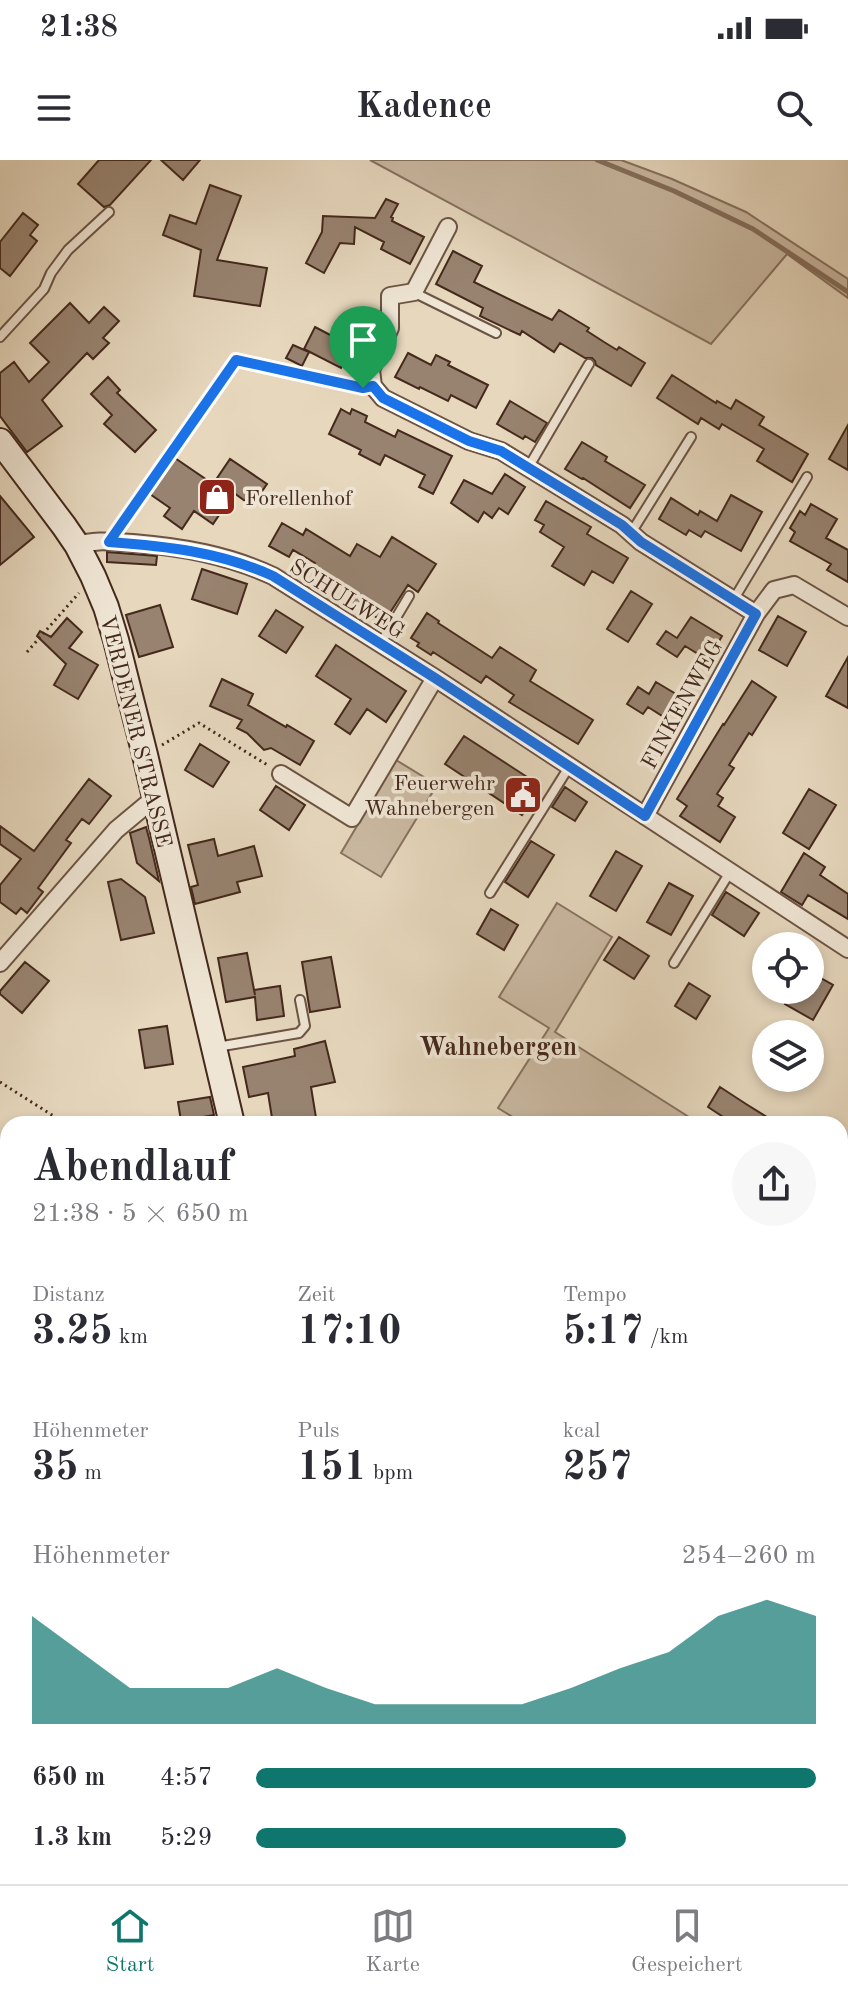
<!DOCTYPE html>
<html lang="de">
<head>
<meta charset="utf-8">
<style>
  :root { --surface:#fff; --page:#f7f7f7; --text:#2b2b33; --muted:#7c7c81; --line:#e1e1e2; --accent:#0f766e }
  body { margin:0; font-family:"Old Standard TT",serif; background:var(--page); color:var(--text); height:100vh; display:flex; flex-direction:column; font-size:30px; white-space:nowrap }
  * { box-sizing:border-box; margin:0 }
  p { font-size:26px; color:var(--muted) }
  .icon { flex:none; width:44px; height:44px; fill:none; stroke:currentColor; stroke-width:2; stroke-linecap:round; stroke-linejoin:round }
  .map { position:relative; flex:1; overflow:hidden }
  .panel { position:absolute; left:0px; top:956px; width:848px; height:768px; display:flex; flex-direction:column; background:var(--surface); border-radius:24px 24px 0 0; box-shadow:0 4px 12px #0003 }
  .panel>* { flex:none }
  .tools { position:absolute; left:752px; top:772px; display:grid; gap:16px }
  .tools a { display:grid; place-items:center; width:72px; height:72px; border-radius:50%; background:var(--surface); box-shadow:0 4px 12px #0003; font-size:40px }
  .pin { position:absolute; display:grid; place-items:center; width:68px; height:68px; color:#fff; margin:-82px -34px; border-radius:50% 50% 50% 0; rotate:-45deg; box-shadow:0 0 8px #0007 }
  .pin .icon { rotate:45deg }
  .round { display:grid; place-items:center; flex:none; width:84px; height:84px; border-radius:42px; background:var(--page) }
  .headline { display:flex; align-items:center; justify-content:space-between; height:136px; padding:0 32px }
  h1 { font-size:44px; font-weight:600; line-height:60px }
  .stats { display:grid; grid-template-columns:repeat(3,1fr); gap:12px; height:136px; padding:8px 32px }
  .stats div { display:grid; align-content:center }
  .stats b { font-size:40px; font-weight:600 }
  .stats small { font-size:22px; font-weight:400 }
  .stats p { font-size:22px }
  .chart { height:224px; padding:16px 32px }
  .chart p { display:flex; justify-content:space-between }
  .chart svg { width:100%; height:144px; margin-top:8px; fill:var(--accent); opacity:.7 }
  ul { padding:0 32px; list-style:none; font-size:26px }
  li { display:grid; grid-template-columns:128px 96px 1fr; align-items:center; height:60px }
  li i { height:20px; border-radius:10px; background:var(--accent) }
  .status { display:flex; justify-content:space-between; align-items:center; height:56px; padding:0 40px; background:var(--surface); direction:ltr }
  .status svg { height:22px; fill:currentColor }
  header { display:flex; justify-content:space-between; align-items:center; height:104px; padding:0 32px; background:var(--surface); font-size:36px; font-weight:600 }
  .dock { display:flex; justify-content:space-around; align-items:center; height:112px; border-top:2px solid var(--line); background:var(--surface); font-size:22px; color:var(--muted) }
  .dock a { display:grid; justify-items:center; gap:4px }
  .dock .selected { color:var(--accent) }
  .map>svg:first-child { display:block }
  .green { fill:#cab9a2; stroke:#87715f; stroke-width:2 }
  .lines { fill:none; stroke-linecap:round; stroke-linejoin:round }
  .stream { stroke:#846e5c; stroke-width:5 }
  .building { fill:#988370; stroke:#44291c; stroke-width:2 }
  .lane-casing { stroke:#6c5444; stroke-width:12 }
  .street-casing { stroke:#6c5444; stroke-width:20 }
  .secondary-casing { stroke:#44291c; stroke-width:28 }
  .path { stroke:#44291c; stroke-width:3; stroke-dasharray:2 4; stroke-linecap:butt }
  .lane { stroke:#efe5d4; stroke-width:8 }
  .street { stroke:#efe5d4; stroke-width:16 }
  .secondary { stroke:#efe5d4; stroke-width:24 }
  .route-casing { stroke:#fff; stroke-width:16 }
  .route { stroke:#1a73e8; stroke-width:10 }
  .labels { text-anchor:middle; stroke-width:7; stroke-linejoin:round; paint-order:stroke }
  .poi-label { font-size:22px; fill:#44291c; stroke:#efe5d4; text-anchor:start }
  .street-label { font-size:22px; fill:#44291c; stroke:#efe5d4 }
  .quarter-label { font-size:26px; font-weight:bold; fill:#44291c; stroke:#efe5d4 }
</style>
</head>
<body>
<div class="status"><b>21:38</b><svg viewBox="0 0 49 12"><path d="M0 12V9h3v3zM5 12V6h3v6zM10 12V3h3v9zM15 12V0h3v12zM26 1h20v11H26zM47 4h2v5h-2z"/></svg></div>
<header><svg class="icon" aria-label="menu" viewBox="0 0 24 24"><path d="M4 6h16M4 12h16M4 18h16"/></svg>Kadence<svg class="icon" aria-label="search" viewBox="0 0 24 24"><circle cx="10" cy="10" r="6"/><path d="M15 15l6 6"/></svg></header>
<div class="map">
<svg width="848" height="1724" viewBox="0 0 848 1724">
  <rect width="100%" height="100%" fill="#e6d7bd"/>
  <filter id="stains"><feTurbulence type="fractalNoise" baseFrequency=".0025" numOctaves="4"/><feColorMatrix values="0 0 0 0 .2 0 0 0 0 .09 0 0 0 0 .02 0 0 0 .5 -.17"/></filter>
  <radialGradient id="worn" r=".72"><stop offset=".6" stop-color="#630" stop-opacity="0"/><stop offset="1" stop-color="#630" stop-opacity=".3"/></radialGradient>
  <path class="green" d="M370,0h251l51,19 74,33 102,67v19l-61,-44 -76,90z
    M396,600l41,25 -56,92 -40,-24z
    M557,743l55,34 -57,95 137,87 -4,5h-164l-26,-16 51,-80 -50,-31z
    M8,987v195l-8,5v-194z
    M8,1193v70l-8,-16v-49z
    M8,1294v422h411l4,8h-423v-425z
    M461,1716h103l-7,8h-91z"/>
  <g class="lines">
    <path class="stream" d="M597,0l77,31 79,38 95,63"/>
  </g>
  <path class="building" d="M99,0h52l-41,45 -6,2 -26,-23z
    M161,0h39l-17,20z
    M210,25l31,11 -24,64 50,8 -7,38 -66,-10 7,-46 -38,-15 7,-20 26,9z
    M386,39l12,5 -7,13 2,1 -1,3 32,16 -14,27 -29,-15 3,-7 -29,-15 -1,17 -14,-1 -16,30 -18,-10 16,-31 1,-16 52,2z
    M23,53l15,12 -8,10 7,6 -27,35 -10,-8v-26z
    M453,91l29,15 -8,16 78,38 7,-10 30,18 -2,3 17,11 13,8 2,-3 26,16 -14,23 -35,-21 -1,-4 -3,-3h-7l-25,-15 -6,9 -32,-21 -2,4 -40,-19 3,-8 -47,-24z
    M70,143l19,20 15,-16 15,14 -16,17 6,5 -16,16 -6,-6 -45,47 20,26 -35,26 -27,-36v-43l14,-11 15,20 20,-20 -19,-19z
    M315,167l19,10 3,-7 18,9 -14,29 -37,-19z
    M293,185l16,7 -7,14 -16,-8z
    M408,193l23,12 5,-10 14,7 -2,3 40,20 -12,23 -25,-13 -3,6 -28,-14 -1,2 -24,-12z
    M672,215l44,28 1,-2 14,8 5,-9 28,17 -5,8 49,29 -16,28 -35,-21 7,-12 -42,-25 -3,5 -18,-11 -3,6 -41,-26z
    M108,217l12,13 -3,3 39,37 -21,22 -31,-28 8,-9 -21,-21z
    M510,241l37,22 -12,19 -10,-6 -2,3 -26,-15z
    M341,249l9,5 2,-5 15,7 -2,6 30,15 3,-7 54,26 -19,38 -14,-7 6,-12 -40,-20 -5,10 -21,-11 2,-4 -32,-16z
    M848,265v45l-19,-11z
    M582,282l25,15 -2,4 40,24 -15,23 -47,-30 -1,1 -17,-10z
    M172,296l41,28 17,-25 37,25 -15,22 -18,-13 -21,31 -19,-13 -12,18 -18,-13 6,-8 -23,-16z
    M505,314l20,13 -17,27 -9,-6 -7,10 -8,-6 -6,10 -27,-19 13,-23 28,14z
    M731,335l31,17 -21,39 -36,-20 -4,6 -12,-7 -3,5 -27,-16 12,-21 27,17 2,-4 17,10z
    M0,336l34,41 -34,28z
    M546,341l45,26 -4,7 41,24 -15,25 -21,-12 -8,14 -32,-19 12,-19 -24,-15 4,-7 -9,-5z
    M811,344l26,15 -11,19 22,12v32l-21,-12 4,-6 -41,-23 5,-9 -5,-4 10,-17 5,4z
    M282,363l21,12 3,-6 44,27 7,-12 23,13 12,-20 44,27 -18,28 -10,-7 -24,37 -37,-23 5,-7 -40,-24 3,-5 -22,-13 -4,7 -20,-11z
    M107,392l50,4 -1,9 -49,-3z
    M202,409l45,15 -10,30 -45,-15z
    M631,431l21,13 -24,38 -21,-13z
    M160,445l13,42 -34,10 -13,-42z
    M276,450l27,17 -17,26 -27,-17z
    M427,453l12,8 -1,2 54,35 8,-11 36,23 -6,11 63,39 -15,24 -69,-42 5,-7 -28,-19 -5,7 -48,-31 -2,3 -14,-9 2,-3 -8,-5z
    M778,456l28,16 -19,34 -28,-16z
    M691,457l31,19 -14,24 -23,-14 -8,11 -20,-13 9,-13 11,7z
    M67,458l15,14 -13,16 29,17 -20,34 -24,-14 12,-21 -29,-28 3,-5 11,6z
    M336,485l70,46 -20,31 -19,-13 -17,25 -15,-10 16,-25 -35,-23z
    M848,497v51l-22,-12z
    M222,519l31,15 -5,11 38,22 1,-2 27,16 -14,24 -29,-17 -7,2 -17,-17 -10,-5 5,-8 -32,-14z
    M752,521l24,16 -24,38 -3,-2 -20,32 5,3 -17,26 6,4 -5,8 17,11 -15,25 -40,-26 7,-10 -10,-7 46,-75 1,1z
    M656,522l25,15 -14,22 -19,-12 -5,7 -16,-10 11,-17 11,7z
    M464,576l77,50 -19,29 -77,-51z
    M200,584l29,18 -16,25 -28,-17z
    M89,619l22,17 -22,28 -7,-5 -16,21 5,3 -33,45 5,4 -16,21 -6,-5 -5,6 -16,-12v-17l21,-26 -21,-15v-18l34,25z
    M276,626l29,19 -16,25 -29,-20z
    M565,627l22,15 -12,19 -23,-14z
    M809,629l27,16 -27,44 -26,-16z
    M146,667l3,11 10,43 -22,-18 -7,-30z
    M214,679l4,17 36,-10 8,30 -25,6 3,10 -45,12 -4,-17 7,-2 -10,-40z
    M531,681l23,14 -26,42 -23,-15z
    M616,691l26,15 -26,45 -26,-15z
    M804,693l21,14 -5,8 28,19v25l-40,-24 -6,10 -21,-13z
    M121,719l24,18 9,36 -33,7 -13,-58z
    M669,723l24,13 -22,39 -24,-13z
    M726,732l33,21 -15,23 -32,-21z
    M491,749l27,16 -14,25 -27,-16z
    M619,777l30,19 -15,23 -30,-19z
    M247,793l8,42 -1,-5 26,-4 4,30 -27,4 -2,-23 -29,5 -8,-44z
    M331,797l9,50 -30,5 -8,-50z
    M25,802l24,19 -27,32 -22,-19v-3z
    M810,812l23,13 -20,35 -28,-16 7,-14h18z
    M689,823l21,13 -14,23 -21,-13z
    M167,866l6,38 -28,4 -6,-38z
    M325,881l10,41 -24,5 6,37h-44l-5,-31 -19,4 -6,-30 52,-11 -1,-7z
    M720,927l26,17 32,20h-44l-26,-17z
    M210,937l4,18 -33,6 -3,-19z"/>
  <g class="lines">
    <defs>
      <path id="lane" d="M415,133l81,40
        M0,177l44,-48 7,-16 17,-23 41,-38
        M528,308l61,-104
        M631,373l60,-96
        M734,439l73,-122
        M381,483l28,-47
        M490,733l79,-126
        M674,803l56,-91
        M217,887l82,-14 6,-7 -5,-26"/>
      <path id="street" d="M448,67l-34,65 -24,4v32l-19,42 2,16 10,12 86,43 32,10 121,74 19,17 115,72
        M77,385c19,-6 36,-3 56,-2 49,4 95,12 140,33l162,102 413,271
        M281,614l71,44 83,-140
        M645,656l111,-202 18,-24 20,-5 54,32
        M0,803l116,-133 30,-25 10,-2
        M840,1072l8,5
        M840,1406l8,5"/>
      <path id="secondary" d="M0,281l64,85 13,19 16,31 13,31 10,33 29,115 87,369
        M443,1716l5,8"/>
    </defs>
    <use href="#lane" class="lane-casing"/>
    <use href="#street" class="street-casing"/>
    <use href="#secondary" class="secondary-casing"/>
    <path class="path" d="M119,367l117,-167 121,26
      M27,492l52,-59
      M162,585l37,-22 70,43
      M0,922l66,42
      M0,1195l8,-5
      M0,1658l8,1"/>
    <use href="#lane" class="lane"/>
    <use href="#street" class="street"/>
    <use href="#secondary" class="secondary"/>
  </g>
  <g class="lines">
    <defs>
      <path id="route" d="M236,200l127,28 10,-2 10,12 86,43 32,10 121,74 19,17 115,72 -111,202 -210,-138 -162,-102c-53,-24 -107,-30 -164,-34z"/>
    </defs>
    <use href="#route" class="route-casing"/>
    <use href="#route" class="route"/>
  </g>
  <defs>
    <symbol id="shop-square" viewBox="-11 -11 22 22"><rect x="-9" y="-9" width="18" height="18" rx="4" fill="#8f2418" stroke="#efe5d4"/><path d="M-5-2.5h2.3a2.7 3.5 0 0 1 5.4 0H5L5.5 6h-11ZM-1.5-2.5h3a1.5 2.3 0 0 0-3 0Z" fill="#fff"/></symbol>
    <symbol id="civic-square" viewBox="-11 -11 22 22"><rect x="-9" y="-9" width="18" height="18" rx="4" fill="#8f2418" stroke="#efe5d4"/><path d="M-.6-6.5H3V-4.5H.6V-3L4-1V1h2V6H-6V1h2V-1L-.6-3ZM-1.2 2.5V6h2.4V2.5Z" fill="#fff"/></symbol>
  </defs>
  <g fill-rule="evenodd">
    <use href="#shop-square" x="195" y="315" width="44" height="44"/>
    <use href="#civic-square" x="501" y="613" width="44" height="44"/>
  </g>
  <g class="labels">
    <g class="poi-label">
      <text x="245" y="345">Forellenhof</text>
      <text x="495" y="630" text-anchor="end">Feuerwehr<tspan x="495" dy="25">Wahnebergen</tspan></text>
    </g>
    <g class="street-label">
      <text transform="translate(348 438) rotate(32)" y="8">SCHULWEG</text>
      <text transform="translate(681 544) rotate(-61)" y="8">FINKENWEG</text>
      <text transform="translate(137 571) rotate(76)" y="8">VERDENER STRASSE</text>
    </g>
    <g class="quarter-label">
      <text x="498" y="895">Wahnebergen</text>
    </g>
  </g>
  <rect width="100%" height="100%" filter="url(#stains)"/>
  <rect width="100%" height="100%" fill="url(#worn)"/>
</svg>
<div class="tools">
<a><svg class="icon" aria-label="locate" viewBox="0 0 24 24"><circle cx="12" cy="12" r="6"/><path d="M12 2v4M12 18v4M2 12h4M18 12h4"/></svg></a>
<a><svg class="icon" aria-label="layers" viewBox="0 0 24 24"><path d="M12 4l9 5-9 5-9-5zM3 14l9 5 9-5"/></svg></a>
</div>
<div class="pin" style="left:363px;top:228px;background:#1e9e55"><svg class="icon" aria-label="arrive" viewBox="0 0 24 24"><path d="M6 21V4h12l-3 4 3 4H6"/></svg></div>
<section class="panel">
<div class="headline"><div><h1>Abendlauf</h1><p>21:38 · 5 × 650 m</p></div><a class="round"><svg class="icon" aria-label="share" viewBox="0 0 24 24"><path d="M12 15V3M7 8l5-5 5 5M5 13v7h14v-7"/></svg></a></div>
<div class="stats">
<div><p>Distanz</p><b>3.25<small> km</small></b></div>
<div><p>Zeit</p><b>17:10</b></div>
<div><p>Tempo</p><b>5:17<small> /km</small></b></div>
</div>
<div class="stats">
<div><p>Höhenmeter</p><b>35<small> m</small></b></div>
<div><p>Puls</p><b>151<small> bpm</small></b></div>
<div><p>kcal</p><b>257</b></div>
</div>
<div class="chart"><p><span>Höhenmeter</span>254–260 m</p>
<svg viewBox="0 0 160 44" preserveAspectRatio="none"><path d="M0 44V11L10 22L20 33L30 33L40 33L50 27L60 33L70 38L80 38L90 38L100 38L110 33L120 27L130 22L140 11L150 6L160 11V44z"/></svg>
</div>
<ul>
<li><b>650 m</b>4:57<i style="width:100%"></i></li>
<li><b>1.3 km</b>5:29<i style="width:66%"></i></li>
</ul>
</section>
</div>
<nav class="dock">
<a class="selected"><svg class="icon" aria-label="home" viewBox="0 0 24 24"><path d="M3 11l9-7 9 7M6 9v11h12V9"/></svg>Start</a>
<a><svg class="icon" aria-label="map" viewBox="0 0 24 24"><path d="M3 6l6-2 6 2 6-2v14l-6 2-6-2-6 2zM9 4v14M15 6v14"/></svg>Karte</a>
<a><svg class="icon" aria-label="saved" viewBox="0 0 24 24"><path d="M7 4h10v16l-5-4-5 4z"/></svg>Gespeichert</a>
</nav>
</body>
</html>
